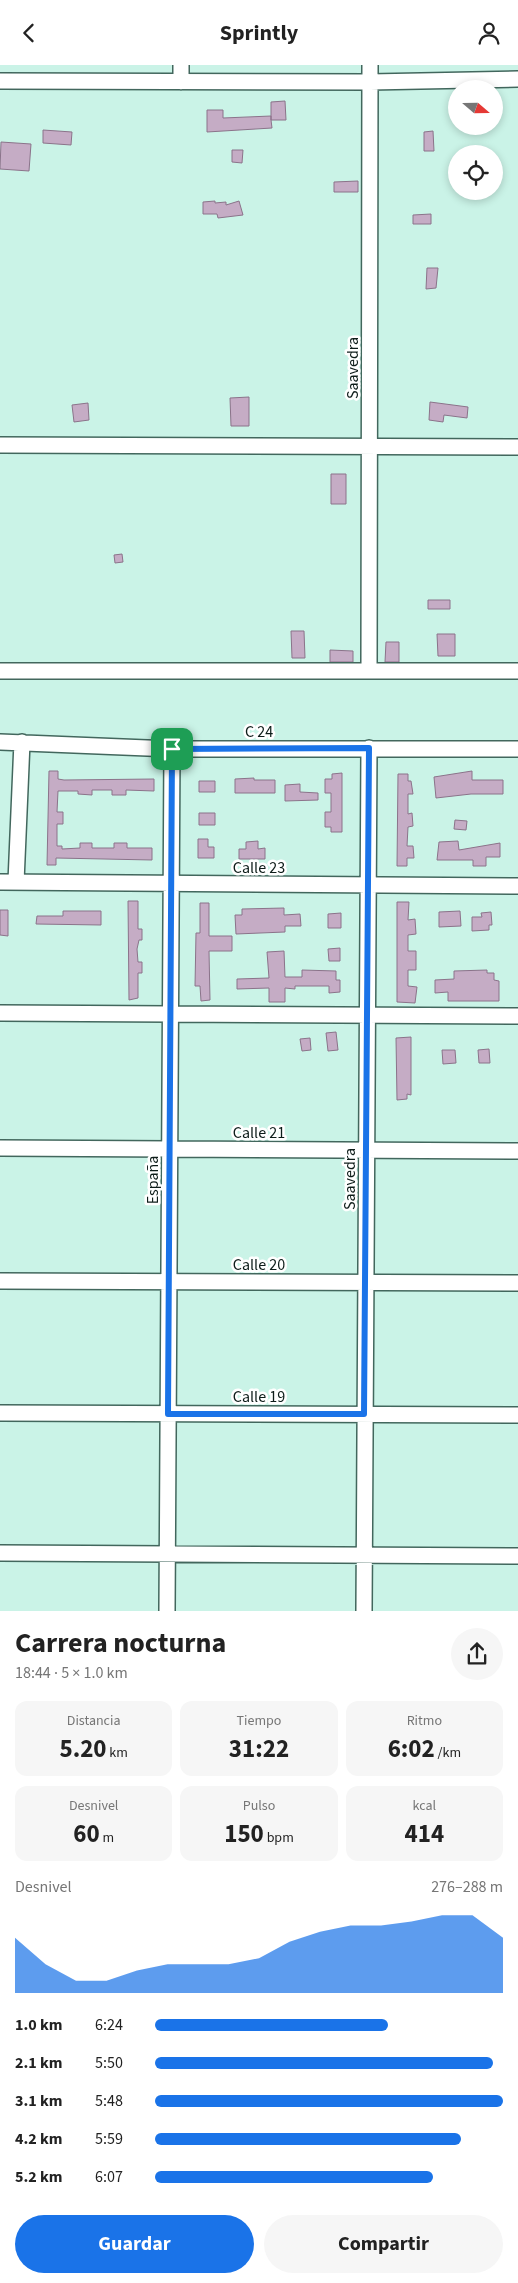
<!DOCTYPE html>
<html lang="es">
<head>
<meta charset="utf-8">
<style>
  :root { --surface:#fff; --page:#f6f6f6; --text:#222; --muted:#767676; --accent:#1a73e8 }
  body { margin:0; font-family:"Source Sans 3",sans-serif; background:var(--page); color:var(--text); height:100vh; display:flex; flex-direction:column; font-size:19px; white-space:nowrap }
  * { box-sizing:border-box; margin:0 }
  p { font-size:16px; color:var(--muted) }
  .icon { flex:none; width:28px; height:28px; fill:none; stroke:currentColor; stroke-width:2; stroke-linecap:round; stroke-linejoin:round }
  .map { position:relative; height:1546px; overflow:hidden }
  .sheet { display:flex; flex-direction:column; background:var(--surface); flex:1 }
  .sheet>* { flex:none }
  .needle { width:32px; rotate:110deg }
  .tools { position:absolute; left:448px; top:15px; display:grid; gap:10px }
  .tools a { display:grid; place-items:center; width:55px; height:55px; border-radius:50%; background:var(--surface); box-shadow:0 2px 8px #0003; font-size:25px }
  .pin { position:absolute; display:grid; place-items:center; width:42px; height:42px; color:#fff; margin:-21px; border-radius:10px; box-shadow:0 2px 8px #0006 }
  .round { display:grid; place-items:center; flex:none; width:52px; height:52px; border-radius:26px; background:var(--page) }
  .overview { display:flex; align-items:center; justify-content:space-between; height:85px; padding:0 15px }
  h1 { font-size:28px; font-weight:700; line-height:38px }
  .metrics { display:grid; grid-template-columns:repeat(3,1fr); gap:8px; height:85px; padding:5px 15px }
  .metrics div { display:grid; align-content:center; border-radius:12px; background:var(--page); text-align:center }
  .metrics b { font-size:25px; font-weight:700 }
  .metrics small { font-size:14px; font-weight:400 }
  .metrics p { font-size:14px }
  .chart { height:140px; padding:10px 15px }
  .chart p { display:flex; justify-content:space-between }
  .chart svg { width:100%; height:90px; margin-top:5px; fill:var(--accent); opacity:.7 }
  .button { display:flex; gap:10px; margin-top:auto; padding:10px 15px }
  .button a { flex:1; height:58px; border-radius:30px; background:var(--accent); color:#fff; font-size:20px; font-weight:700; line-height:58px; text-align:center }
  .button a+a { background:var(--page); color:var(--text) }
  ul { padding:0 15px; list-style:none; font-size:16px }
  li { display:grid; grid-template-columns:80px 60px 1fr; align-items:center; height:38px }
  li i { height:12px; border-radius:6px; background:var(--accent) }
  header { display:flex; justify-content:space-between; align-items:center; height:65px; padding:0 15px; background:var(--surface); font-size:22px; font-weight:700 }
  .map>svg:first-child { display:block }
  .building { fill:#c5acc5; stroke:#8b738a }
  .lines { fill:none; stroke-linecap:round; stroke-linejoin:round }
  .minor-casing { stroke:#42675d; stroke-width:18 }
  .minor { stroke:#fff; stroke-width:15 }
  .route-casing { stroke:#fff; stroke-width:10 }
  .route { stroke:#1a73e8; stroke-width:6 }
  .labels { text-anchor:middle; stroke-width:5; stroke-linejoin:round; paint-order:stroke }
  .street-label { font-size:16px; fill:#0d1c19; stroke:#fff }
</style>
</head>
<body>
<header><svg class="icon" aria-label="back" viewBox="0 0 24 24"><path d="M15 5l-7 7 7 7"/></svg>Sprintly<svg class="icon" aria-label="person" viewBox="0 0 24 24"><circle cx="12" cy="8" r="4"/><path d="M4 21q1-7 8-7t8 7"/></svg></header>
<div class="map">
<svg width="518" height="1546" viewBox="0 0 518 1546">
  <rect width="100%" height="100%" fill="#caf3e7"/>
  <path class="building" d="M285,36l1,19h-15l1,8 -65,4v-22h16v8l48,-2v4v-18z
    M43,65l29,2 -1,13 -28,-2z
    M433,66l1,20h-10v-19z
    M1,77l30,2 -2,27 -29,-2z
    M232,85h11l-1,13 -10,-1z
    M358,116v11h-24v-10z
    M215,136v2l11,-1v3l13,-4 4,14 -25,3 -1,-4h-14v-12z
    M431,149v10h-18v-9z
    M427,203h11l-2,20 -10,1z
    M249,332v29h-18l-1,-28z
    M430,337l38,5 -1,11 -23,-3 -1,7 -14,-2z
    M88,338l1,17 -15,2 -2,-17z
    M331,409h15v30h-15z
    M122,489l1,8 -8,1 -1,-8z
    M428,535h22v9h-22z
    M291,566h13l1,27h-13z
    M437,569h18v22h-17z
    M386,577h13v20h-14z
    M330,585l23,1v11h-23z
    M49,706h9v8l6,1 90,-1v12l-28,-1v5h-14v-5h-20v5l-14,-1v-3h-20l-1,21h6v12h-6v22h5v3l18,-1v-5h12v5h22v-5h13v5h25v12l-96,-2v7h-9z
    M472,706v9h31v14h-32l-35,4 -2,-21z
    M342,708v59h-11v-5h-6v-15h6v-19h-6v-14h7v-5z
    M398,709h10v7h3l2,13h-5v20l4,-1 1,13 -5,1 -1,19h6l1,12h-7v8h-10z
    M254,713v2h21v13h-40v-14z
    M199,716h16v11h-16z
    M300,719v8l18,1v7l-33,1v-16z
    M199,748h16v12h-16z
    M455,755l12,1 -1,9 -12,-1z
    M198,774h10v8h6v11h-16z
    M258,776v8l7,-1v11h-26v-10h7v-7z
    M458,776l1,9 41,-7v14h-14v9h-13v-6h-36l2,-18z
    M128,836h10v28h4v11h-3l-2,9 1,13h4v11h-4v25l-9,2z
    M397,837h12l-1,18 7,-1 1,15 -8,1v16h8v19h-8v16l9,1 -2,16 -18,-1z
    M200,838h9v33h23v15h-23l1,49 -9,1 -1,-15h-5l1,-53h4z
    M284,843v7l16,-1 1,12h-16v6l-49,2 -1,-19h7v-6z
    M0,845h8v26l-8,-1z
    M63,846h38v14l-65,-1 1,-8h26z
    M460,846l1,15 -22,1v-15z
    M491,847l1,13h-3v5l-17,1v-14h10l-1,-4z
    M341,848v15h-13v-14z
    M340,883v13h-11l-1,-12z
    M284,886l1,26h17v-7l34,1v9h4v12l-11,1v-7h-34v3l-10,-1v14h-16v-14l-32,1v-10l32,-1 -2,-26z
    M487,905v3h7v7l5,1v20h-51v-9l-13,1v-13l19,-1v-8z
    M336,967l2,18 -10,1 -2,-18z
    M411,972v58l-4,-1v5l-10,1 -1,-62z
    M310,973l1,12 -9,1 -2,-12z
    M489,984l1,14h-11l-1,-13z
    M442,985h13l1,13 -13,1z"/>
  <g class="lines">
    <defs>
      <path id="minor" d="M0,16l370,1 148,-3
        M181,17v-17
        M0,380l518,2
        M0,606h518
        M369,606l1,-606
        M0,677l172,7h346
        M0,817l518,4
        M16,817l6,-140
        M0,948l518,3
        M0,1083l518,3
        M0,1216l518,2
        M0,1348l518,2
        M0,1488l518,3
        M167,1546l5,-862
        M364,1546l5,-863"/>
    </defs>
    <use href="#minor" class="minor-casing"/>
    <use href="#minor" class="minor"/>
  </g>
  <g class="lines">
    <defs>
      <path id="route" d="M369,683l-5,666h-196l4,-665z"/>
    </defs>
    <use href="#route" class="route-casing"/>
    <use href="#route" class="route"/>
  </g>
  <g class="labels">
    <g class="street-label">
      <text transform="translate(352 303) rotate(-90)" y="6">Saavedra</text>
      <text x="259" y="672">C 24</text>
      <text x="259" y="808">Calle 23</text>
      <text x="259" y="1073">Calle 21</text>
      <text transform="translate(349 1114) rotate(-90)" y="6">Saavedra</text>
      <text transform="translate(152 1115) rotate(-90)" y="6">España</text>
      <text x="259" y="1205">Calle 20</text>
      <text x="259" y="1337">Calle 19</text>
    </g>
  </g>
</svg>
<div class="tools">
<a><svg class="needle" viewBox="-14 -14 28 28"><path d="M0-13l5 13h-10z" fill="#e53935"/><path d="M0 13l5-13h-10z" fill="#767676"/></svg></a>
<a><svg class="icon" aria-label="locate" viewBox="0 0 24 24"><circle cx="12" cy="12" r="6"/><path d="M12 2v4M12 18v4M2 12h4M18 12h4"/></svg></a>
</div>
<div class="pin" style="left:172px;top:684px;background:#1e9e55"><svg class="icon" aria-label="arrive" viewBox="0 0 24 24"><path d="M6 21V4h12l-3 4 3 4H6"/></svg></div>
</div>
<section class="sheet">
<div class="overview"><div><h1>Carrera nocturna</h1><p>18:44 · 5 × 1.0 km</p></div><a class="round"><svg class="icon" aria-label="share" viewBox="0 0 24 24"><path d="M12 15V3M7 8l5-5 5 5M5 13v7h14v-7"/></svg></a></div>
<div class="metrics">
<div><p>Distancia</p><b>5.20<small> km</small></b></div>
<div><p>Tiempo</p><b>31:22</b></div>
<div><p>Ritmo</p><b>6:02<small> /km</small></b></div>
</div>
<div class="metrics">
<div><p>Desnivel</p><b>60<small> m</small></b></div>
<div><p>Pulso</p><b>150<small> bpm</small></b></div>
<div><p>kcal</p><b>414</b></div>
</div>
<div class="chart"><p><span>Desnivel</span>276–288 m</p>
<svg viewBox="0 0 160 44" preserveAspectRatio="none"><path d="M0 44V17L10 30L20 38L30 38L40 33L50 30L60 30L70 30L80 27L90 19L100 14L110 11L120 11L130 9L140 6L150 6L160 17V44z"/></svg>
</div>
<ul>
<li><b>1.0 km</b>6:24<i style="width:67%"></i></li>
<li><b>2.1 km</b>5:50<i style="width:97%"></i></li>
<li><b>3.1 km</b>5:48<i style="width:100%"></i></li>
<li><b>4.2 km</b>5:59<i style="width:88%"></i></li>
<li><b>5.2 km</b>6:07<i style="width:80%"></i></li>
</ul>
<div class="button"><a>Guardar</a><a>Compartir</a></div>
</section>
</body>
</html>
